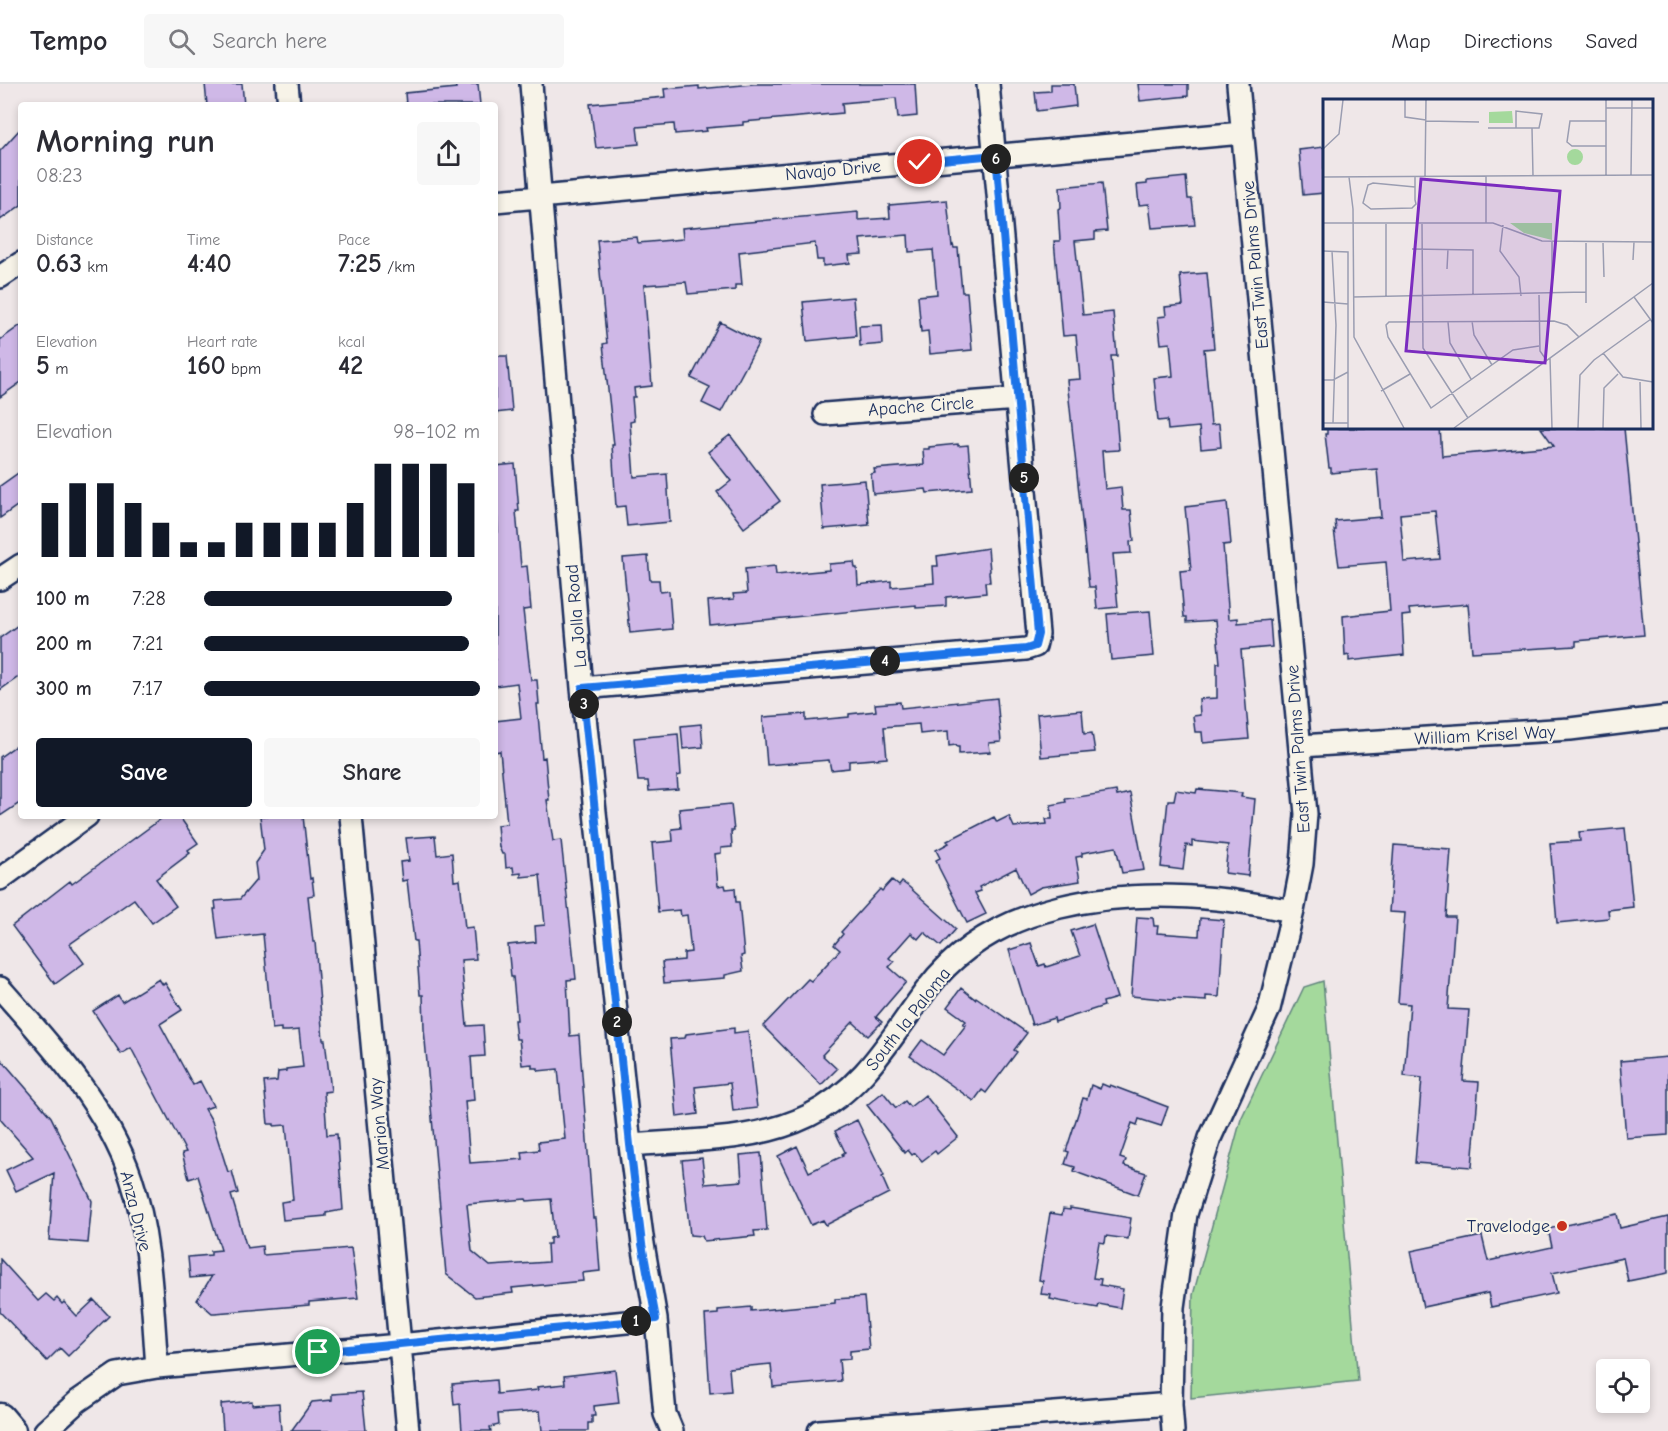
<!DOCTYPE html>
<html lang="en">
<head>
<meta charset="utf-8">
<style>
  :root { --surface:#fff; --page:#f7f7f7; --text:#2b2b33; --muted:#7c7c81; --line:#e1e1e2; --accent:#111827 }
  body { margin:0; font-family:"Comic Neue",sans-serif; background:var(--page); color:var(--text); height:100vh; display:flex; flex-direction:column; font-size:22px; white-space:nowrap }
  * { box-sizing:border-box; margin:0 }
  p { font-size:20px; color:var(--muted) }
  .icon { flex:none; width:33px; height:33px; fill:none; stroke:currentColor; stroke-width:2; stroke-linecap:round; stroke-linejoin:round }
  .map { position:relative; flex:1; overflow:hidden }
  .sheet { position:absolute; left:18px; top:18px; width:480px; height:717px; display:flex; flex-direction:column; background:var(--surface); border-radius:6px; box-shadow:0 3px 9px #0003 }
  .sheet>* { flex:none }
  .fabs { position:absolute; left:1596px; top:1275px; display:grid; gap:12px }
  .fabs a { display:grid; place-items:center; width:54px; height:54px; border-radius:6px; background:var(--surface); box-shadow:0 3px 9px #0003; font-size:30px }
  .pin { position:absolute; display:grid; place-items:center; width:51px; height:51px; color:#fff; margin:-26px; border:3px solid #fff; border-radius:50%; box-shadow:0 2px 6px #0007 }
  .km { position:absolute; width:30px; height:30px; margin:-15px; border-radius:50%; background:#222; color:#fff; font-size:16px; line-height:30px; text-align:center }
  .round { display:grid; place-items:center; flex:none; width:63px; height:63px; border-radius:6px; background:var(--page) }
  .head { display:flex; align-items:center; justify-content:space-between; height:102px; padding:0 18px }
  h1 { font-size:33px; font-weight:700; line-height:45px }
  .stats { display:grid; grid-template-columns:repeat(3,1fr); gap:9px; height:102px; padding:6px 18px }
  .stats div { display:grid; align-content:center }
  .stats b { font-size:26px; font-weight:700 }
  .stats small { font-size:16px; font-weight:400 }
  .stats p { font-size:16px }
  .chart { height:168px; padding:12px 18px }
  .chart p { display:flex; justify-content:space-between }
  .chart svg { width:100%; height:108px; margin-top:6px; stroke:var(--accent); stroke-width:6 }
  .action { display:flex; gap:12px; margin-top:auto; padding:12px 18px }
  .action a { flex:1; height:69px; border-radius:6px; background:var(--accent); color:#fff; font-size:24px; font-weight:700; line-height:69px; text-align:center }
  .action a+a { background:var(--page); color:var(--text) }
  ul { padding:0 18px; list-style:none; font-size:20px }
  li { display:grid; grid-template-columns:96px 72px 1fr; align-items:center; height:45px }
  li i { height:15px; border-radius:8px; background:var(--accent) }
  header { display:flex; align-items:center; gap:36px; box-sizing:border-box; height:84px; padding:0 30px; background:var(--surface); border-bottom:2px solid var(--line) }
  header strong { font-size:28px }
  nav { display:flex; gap:33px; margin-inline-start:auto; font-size:21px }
  .search { width:420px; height:54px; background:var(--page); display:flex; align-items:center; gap:15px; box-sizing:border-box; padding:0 21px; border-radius:6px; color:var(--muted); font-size:22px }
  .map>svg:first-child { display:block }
  .green { fill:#a4d99c; stroke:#60847d; stroke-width:1.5 }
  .building { fill:#cfb8e7; stroke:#1b2f5e; stroke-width:1.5; fill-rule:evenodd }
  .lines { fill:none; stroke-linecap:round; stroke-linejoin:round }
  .street-casing { stroke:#1b2f5e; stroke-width:26 }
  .secondary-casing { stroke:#1b2f5e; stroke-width:33 }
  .street { stroke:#f7f3e8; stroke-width:21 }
  .secondary { stroke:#f7f3e8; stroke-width:28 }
  .route-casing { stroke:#fff; stroke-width:12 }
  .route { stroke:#1a73e8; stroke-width:8 }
  .poi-dot { fill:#c8321e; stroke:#f7f3e8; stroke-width:2 }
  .labels { text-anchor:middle; stroke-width:4.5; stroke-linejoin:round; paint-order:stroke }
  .street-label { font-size:18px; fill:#1b2f5e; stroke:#f7f3e8 }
  .poi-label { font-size:18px; fill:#1b2f5e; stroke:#f7f3e8; text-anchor:end }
  .inset-road { fill:none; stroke:#9a9db1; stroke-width:1.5 }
  .view { fill:#7b2cbf; fill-opacity:0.15; stroke:#7b2cbf; stroke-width:3 }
  .inset-edge { fill:none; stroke:#1b2f5e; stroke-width:3 }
</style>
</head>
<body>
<header>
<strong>Tempo</strong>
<div class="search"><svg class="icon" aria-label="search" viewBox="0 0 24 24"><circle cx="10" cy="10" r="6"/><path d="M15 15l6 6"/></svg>Search here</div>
<nav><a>Map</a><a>Directions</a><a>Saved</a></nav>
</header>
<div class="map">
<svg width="1668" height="1347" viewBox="0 0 1668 1347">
  <rect width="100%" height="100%" fill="#efe7e8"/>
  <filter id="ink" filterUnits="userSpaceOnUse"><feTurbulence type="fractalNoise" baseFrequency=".0167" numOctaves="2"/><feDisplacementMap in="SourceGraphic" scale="12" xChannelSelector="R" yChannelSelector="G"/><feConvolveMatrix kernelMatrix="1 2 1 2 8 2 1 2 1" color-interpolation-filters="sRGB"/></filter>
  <g filter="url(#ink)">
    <path class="green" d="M1323,897l35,400 -167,17 2,-103 48,-176 63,-132z"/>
    <path class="building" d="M205,0h37l2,21h-37z
      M455,0h23l2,21h-74l-1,-12 51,-5z
      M754,0h161l2,32 -19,2 -2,-20 -54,5 1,10 -100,9v3l-37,3 1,3 -32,3 -1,-10 -37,3 2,17 -43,4 -6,-44 75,-7 -1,-8 35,-3v3z
      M1051,0h23l2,22 -39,5 -2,-19 16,-1z
      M1138,0h50v12l-48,5z
      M21,44v77l-21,15v-69z
      M1324,63v46l-21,2 -4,-45z
      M1186,93l2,22h4l3,26 -43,3 -3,-24 -10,1 -2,-20 10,-1v-3z
      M1102,99l5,48 -12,1v7l-20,2 8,74 30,-3 4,44h-6l8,94 -17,1 3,38 16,-2 2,23h8l3,31 -4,1 1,11 -18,1 5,53 -21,2 -2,-22h-6l-22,-207 13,-1 -4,-44 -13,1 -9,-95h6l-2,-32 3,-1 -1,-21z
      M947,116l5,46 1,-1 1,3h4l4,44h5l5,58 -42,4 -2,-23 -7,1 -3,-36 19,-2 -4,-44 -24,2 -1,-17 -48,4 2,15 -13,1 1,8 -27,3v-6h-6l-2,-17 -76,9 3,33h-7v5l-47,4 -2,-12 -42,3 8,101 -18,2 1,9h-3l2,24 -4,1 4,55 33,-3 3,48 -43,4 -2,-20 -9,1 -4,-62h2l-11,-101 4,-1 -1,-8 -9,-95 40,-3 1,6 45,-4 -1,-11 176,-16v8l32,-2 -1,-13z
      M1207,189l7,75 -10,1 7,76 8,-1 2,23 -20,2 -2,-22 -31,3 -1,-10 -9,1 -4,-43 19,-2 -3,-33 -9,1 -3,-27 8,-1 -1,-9 18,-2 -3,-30z
      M853,213l3,39 -49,5 -4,-39z
      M720,238l39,20 -38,70 -19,-9 8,-16 -19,-9z
      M21,241v57l-21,15v-57z
      M882,241l1,19 -23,2 -1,-20z
      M495,272h12l5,55 -17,2z
      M1327,344h113l2,28 112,-10 -13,-18h83l20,207 -68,6v5l-104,6 -4,-48 -59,5 1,6 -8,1 2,39 -55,6v-6l-4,1 -2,-40 47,-5 -4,-49 -47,4 -5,-36h2l-1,-9 46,-4 -4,-48 -46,4v-5h-2l-4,-34h2zM1435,427l5,48 -36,3 -4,-48z
      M730,351l50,66 -36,27 -27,-36 14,-11 -23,-29z
      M958,360v2l10,-1 4,44 -45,4 -1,-4 -53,5 -2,-20 4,-1 -1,-4 50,-4 -1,-16h6v-2z
      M515,380l4,47h-3l5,56 6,-1 4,43 -8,1 8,70h6l2,24h-2l5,54 3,-1 4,43h-2l6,41 8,-1 15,139 -9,1 3,56 9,-1 14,183h3l4,53 -18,2 1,8 -71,7 1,5 -38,4 -29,-23 -22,-245 -1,-34h-3l-4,-54h-2l-7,-61 -5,1 -2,-19 9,-1 -3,-23 29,-2 2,19 15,-2 2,28 6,-1 5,48 8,-1 3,32 -15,1 6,66 16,-1 2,31 -14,1 3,43 -9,1 5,62 53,-4 -1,-7 17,-2 -1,-8 27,-3 -7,-70 -20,2v-3h-6v-4l-10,1 -3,-26h-3l-2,-19h3l-4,-43h-2l-3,-32 28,-3 -1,-16 10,-1 -5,-50 -19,2v-4l-7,1 -1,-7 -7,1 -1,-14h-3l-3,-7 -2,-22 10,-1 -7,-73 -5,1v-31l26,-3 -4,-35 -22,3v-154h3l-3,-66zM526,1115l1,2 24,-2 4,38 -5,1v6h-3l1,18 -58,4 -18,-15 -5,-47z
      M21,387v32l-21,15v-32z
      M865,396l4,45 -45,4 -4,-45z
      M1227,418l4,42 -8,1 6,74 9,-1v5l32,-3 2,27 -31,3 8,89 -46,4 -1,-11h-7l-2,-16 7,-1 -1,-16 18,-1v-35h3l-4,-43 -29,2v-5h-3l-4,-46 11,-1 -6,-63z
      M988,464l2,23 -1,1 1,10h-5l1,11 -40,4v9l-30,2v-3l-206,20 -2,-24 26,-2 -1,-5 14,-1 -2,-24 30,-3 1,9 53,-5v-6l25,-2 1,6h2l1,17 33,-4v6l43,-4 -1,-17h5l-1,-10z
      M648,472l2,24h9l1,12 9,-1 3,38 -42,4 -7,-75z
      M1150,527l4,45 -43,4 -4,-46z
      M21,539v52l-21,15v-52z
      M997,614l4,44 -12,1 1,9 -31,2v-7h-2l-1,-2 -7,1 -1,-15 -28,3 -1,-10 -35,3 3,31 -38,3v7l-18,2 -2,-10 -62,5 -4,-48 43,-3v7l43,-4v-3l27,-3 -1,-7 25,-2 1,6z
      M1082,626l2,24 8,-1 3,19 -54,5 -4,-43z
      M701,640l2,23 -20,2 -2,-23z
      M678,650l3,41 -4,1 1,13 -29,2 -1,-10h-10l-4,-43z
      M21,658v60l-21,14v-59z
      M1197,705l45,4 -1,4 14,2 -7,77 -23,-3 3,-28 -36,-4v5l-6,-1 -3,25 -22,-3 7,-67h6l2,-10 20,3z
      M1116,707l1,5 13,-3 14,77 -22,3 -6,-26 -34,6v3l-6,1 4,24 -39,6 -13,7 -12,-26 -37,19 2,4 -6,2 11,21 -19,9 -28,-55 -3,-8 4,-2 -4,-8 13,-7 -2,-2 47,-24 3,5 12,-6 5,11 33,-3 -1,-5h6l-1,-14 15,-3 -1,-3z
      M731,720l3,27h-3l1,16 -11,1v5l-6,1 3,32 7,-1 1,4 9,-1 1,14h3l5,53 -3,1 2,15 -18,4v3l-61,5 -2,-21 22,-2v-7l7,-1 -4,-37 -6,1 -1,-6 -22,2 -6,-69 21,-2 -1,-12 9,-1 -2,-19z
      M165,732h14l19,27 -10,7 2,3 -34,26 20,27 -24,17 -18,-24 -64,45 14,19 -29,21 -43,-58 58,-45 2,3z
      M260,732h43l7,63 2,-1 2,17 -6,1 5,46h2l8,98h2l6,51 -7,1 3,43 10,-1 6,76 -17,3v3l-43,4 -2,-18 12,-2 -7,-75 -12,1v-2h-6l-4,-42 13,-1 1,-9 8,-1v-2l17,-2 -4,-37 -11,1h-7v-3l-9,1 -9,-95 -45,5 -4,-30h2l-1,-8 25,-2 17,-20 -2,-16 9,-13z
      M1625,744l8,79 -25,3 1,8 -52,5 -7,-80 30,-2 -1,-9z
      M1394,761l57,4 -5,68h9l-7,92 21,1 -6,71 16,1 -7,85 -57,-4 7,-85 -18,-2 6,-72 -12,-1 7,-90 -16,-1z
      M892,796l7,6 3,-4 7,5 47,42 -15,17 -17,-14 -6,7 -7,-6 -22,25 5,4 -5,5 17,15 -30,35 6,5 -14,14 -15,-14 -31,33 15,14 -16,16 -58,-59 45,-47 3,2 29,-31 -6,-5 9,-11 -2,-2 39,-43 2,2z
      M1137,833l16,1 1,8h4l-1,7 42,3 1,-18 24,2 -5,77 -13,-1v5l-33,-2v1l-42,-4z
      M1093,840l24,74 -14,4 1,4 -49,16 -1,-4 -22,7 -23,-75 22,-7 8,23 6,-2 1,3 34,-11 -9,-25z
      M159,895l4,6 2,-2 17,27 -22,14 33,61 7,-4 13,25 -8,3 7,12 16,51 4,-1 6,22 -7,2 16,53 15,-2 1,9 88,-7 7,50 -49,4v3l-94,8h-3l-15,-13 15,-24 -22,2 -2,-21 23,-2v-4l10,-1 -23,-74 -9,3 -7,-26 4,-1 -55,-104 -10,6 -28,-43 25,-16 4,7z
      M961,904l14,11 1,-2 51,36 -13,17 3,2 -31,41 -4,-3 -8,11 -64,-45 12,-16 21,15 23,-30 -3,-1 3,-3 -19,-14z
      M734,944v5l14,-2 9,77 -24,3 -3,-28 -35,4 3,27 -21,3 -7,-78 15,-1 1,-4z
      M1668,973v78l-42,3 -6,-77z
      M0,974l51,59 41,84 -4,42 -39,-3 5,-67 -38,18 -10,-21 27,-13 -33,-38z
      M1102,1000l7,3 1,-2 58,22 -7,19 -22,-7 -2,6 -5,-2 -12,35 6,2 -2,6 22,7 -8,22 -57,-21 -7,-3 1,-4 -10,-3 4,-12 -3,-1 17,-53 4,1 4,-14 9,4z
      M883,1008l13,16 9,-7 5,6 15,-12 33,42 -21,17 -2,-3 -13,10 -7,-8 -3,2 -4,-5 -3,3 -38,-48z
      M857,1036l27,56 -2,1 7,16 -63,32 -3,-5 -12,5 -33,-69 19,-10 12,26 34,-16 -1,-2 3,-2 -10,-21z
      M761,1069l6,77 -13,1 1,5 -51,5 -2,-5 -12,-1 -8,-75 20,-2 3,26 37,-3 -2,-26z
      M1070,1124l61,10 -3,21 -22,-3 -1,7 -6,-1 -6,36 8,1 -1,6 23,4 -3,19 -21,-4 -1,4 -39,-7 -9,-2 1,-4 -10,-1 2,-13 -4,-1 11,-67 12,2 1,-6 7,1z
      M1617,1130l3,14 48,-11v56l-40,8 -5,-23 -71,15 5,20 -66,14 -3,-14 -65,14 -12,-56 71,-15 6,25 64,-14 -4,-18z
      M0,1175l38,42 8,-7 8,7 3,-3 5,6 2,-2 13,14 17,-16 15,16 -41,40 -8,-8 -13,13 -47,-49z
      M864,1213l5,52 -19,2v8l-11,1 2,21 -68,6 -2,-23 -42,4 2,23 -21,2 -5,-78 13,-1v-4l33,-3v4l84,-8v-4z
      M615,1286l4,33 -25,3 1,10h-3v7h-4v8h-46l-2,-20 -42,3 1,11 -9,2 1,4h-29l-2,-27 -6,1 -2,-21 44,-4 1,14 41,-4 -1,-3 28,-3 -1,-8z
      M362,1308l4,39h-75l21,-29 20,-2v-6z
      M252,1317v4l27,-2 2,28h-58l-2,-27z"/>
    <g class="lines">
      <defs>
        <path id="street" d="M287,0l2,21
          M531,0l51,604 48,457 13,99 13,75 9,95 7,17
          M495,117l747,-68
          M0,193l21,-14
          M825,330l192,-15
          M0,495l21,-14
          M582,604l444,-39 9,-3 3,-12 -50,-550
          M1301,662l269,-17 98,-12
          M351,732l57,615
          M0,795l87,-63
          M0,904c49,55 107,118 131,190 20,60 21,126 26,189
          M630,1061c58,-5 125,-3 178,-29 57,-28 83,-79 119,-127 66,-88 189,-100 290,-90 26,2 51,8 76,12
          M45,1347l33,-30 39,-27 40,-7 242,-22 257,-26
          M819,1347l352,-27
          M1173,1347l-2,-27 2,-97 13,-93 24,-76 59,-129 24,-98 9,-47 4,-50 -68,-730"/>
        <path id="secondary" d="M0,1334l11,13"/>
      </defs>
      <use href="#street" class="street-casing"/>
      <use href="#secondary" class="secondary-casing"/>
      <use href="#street" class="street"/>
      <use href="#secondary" class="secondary"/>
    </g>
  </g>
  <g class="lines" filter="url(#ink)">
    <defs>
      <path id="route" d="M318,1268l338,-33 -14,-75 -12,-99 -48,-457 444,-39 9,-3 3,-12 -42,-479 -76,7"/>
    </defs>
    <use href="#route" class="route-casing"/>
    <use href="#route" class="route"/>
  </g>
  <circle class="poi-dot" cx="1562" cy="1142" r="6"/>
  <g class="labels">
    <g class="street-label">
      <text transform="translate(833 86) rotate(-5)" y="6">Navajo Drive</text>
      <text transform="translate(1255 181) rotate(-95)" y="6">East Twin Palms Drive</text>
      <text transform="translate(921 322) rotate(-4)" y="6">Apache Circle</text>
      <text transform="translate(576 532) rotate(-95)" y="6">La Jolla Road</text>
      <text transform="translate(1485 651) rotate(-3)" y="6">William Krisel Way</text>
      <text transform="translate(1298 665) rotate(-94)" y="6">East Twin Palms Drive</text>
      <text transform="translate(908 935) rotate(-52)" y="6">South la Paloma</text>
      <text transform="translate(379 1040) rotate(-95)" y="6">Marion Way</text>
      <text transform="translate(136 1127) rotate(76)" y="6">Anza Drive</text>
    </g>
    <g class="poi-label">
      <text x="1550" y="1148">Travelodge</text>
    </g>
  </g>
  <g transform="translate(1323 15)">
    <rect width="330" height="330" fill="#efe7e8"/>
    <path d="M189,12l1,12h-24v-11zM244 58a8 8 0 1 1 16 0a8 8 0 1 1-16 0ZM187,124h42v17l-28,-7z" fill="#a4d99c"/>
    <path class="inset-road" d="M82,1v17l21,3M283,9h47M103,22l53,1M165,29h51l3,-14 -26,-3v17M209,29l1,48M283,47h-34l-5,-4 3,-21h36M0,50l16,-15 4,-34M283,76v-75M308,76l1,-75M92,77v24l1,4 -4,4 -41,1 -8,-6 5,-18 5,-2 42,4M102,77l1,-76M0,78l330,-2M26,78l4,32 1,128 50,91M0,124h170l49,18 111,1M163,124v-47M63,125v73M99,125l1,124 45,70M180,126l-3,26 19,26 2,19M280,144l1,34M89,150l61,1v46M0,152l25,1v176M9,152l4,74 -3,98M310,161l1,-18M124,170l1,-20M229,193v-50M216,196l1,56 7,10M30,198l233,-5M311,198l19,26M0,203l25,2M263,204v-60M149,222l2,14 18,30M125,223l2,21 21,36M216,247l-26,4 -82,58 -43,-71 -2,-12 3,-3 165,-1 13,4 12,12M280,254l20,24 30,5M227,259l2,70M0,281h10l15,-8M317,283l1,46M58,292l29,-17M0,324h25M131,329l199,-145M255,329l2,-53 14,-15 57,-41M280,329l1,-40 14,-14"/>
    <path class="view" d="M98,80l139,12 -15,172 -139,-12z"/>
    <rect width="330" height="330" class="inset-edge"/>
  </g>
</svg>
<div class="fabs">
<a><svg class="icon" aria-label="locate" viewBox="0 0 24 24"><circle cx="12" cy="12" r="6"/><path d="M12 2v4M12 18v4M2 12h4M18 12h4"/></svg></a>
</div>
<div class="pin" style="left:318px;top:1268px;background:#1e9e55"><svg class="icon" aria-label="arrive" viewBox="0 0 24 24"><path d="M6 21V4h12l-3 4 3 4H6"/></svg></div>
<div class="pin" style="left:920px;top:78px;background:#d93025"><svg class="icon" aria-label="check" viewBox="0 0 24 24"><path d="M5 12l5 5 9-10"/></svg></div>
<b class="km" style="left:636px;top:1237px">1</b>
<b class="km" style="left:617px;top:938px">2</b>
<b class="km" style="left:584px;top:620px">3</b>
<b class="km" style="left:885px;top:577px">4</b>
<b class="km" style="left:1024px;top:394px">5</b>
<b class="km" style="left:996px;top:75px">6</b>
<section class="sheet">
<div class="head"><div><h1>Morning run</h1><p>08:23</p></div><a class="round"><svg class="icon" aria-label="share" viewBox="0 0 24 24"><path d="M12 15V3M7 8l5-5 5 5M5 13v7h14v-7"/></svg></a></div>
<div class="stats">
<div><p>Distance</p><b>0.63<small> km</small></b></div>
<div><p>Time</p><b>4:40</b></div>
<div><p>Pace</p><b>7:25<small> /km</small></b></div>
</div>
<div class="stats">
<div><p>Elevation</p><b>5<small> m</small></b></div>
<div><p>Heart rate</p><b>160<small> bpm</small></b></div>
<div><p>kcal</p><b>42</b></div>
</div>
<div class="chart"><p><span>Elevation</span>98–102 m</p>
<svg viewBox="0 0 160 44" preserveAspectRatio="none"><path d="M5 44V22M15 44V14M25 44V14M35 44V22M45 44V30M55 44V38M65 44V38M75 44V30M85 44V30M95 44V30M105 44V30M115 44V22M125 44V6M135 44V6M145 44V6M155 44V14"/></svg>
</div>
<ul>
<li><b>100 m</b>7:28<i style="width:90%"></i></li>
<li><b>200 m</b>7:21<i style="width:96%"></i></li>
<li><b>300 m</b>7:17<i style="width:100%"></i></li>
</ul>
<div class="action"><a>Save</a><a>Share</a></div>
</section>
</div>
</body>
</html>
